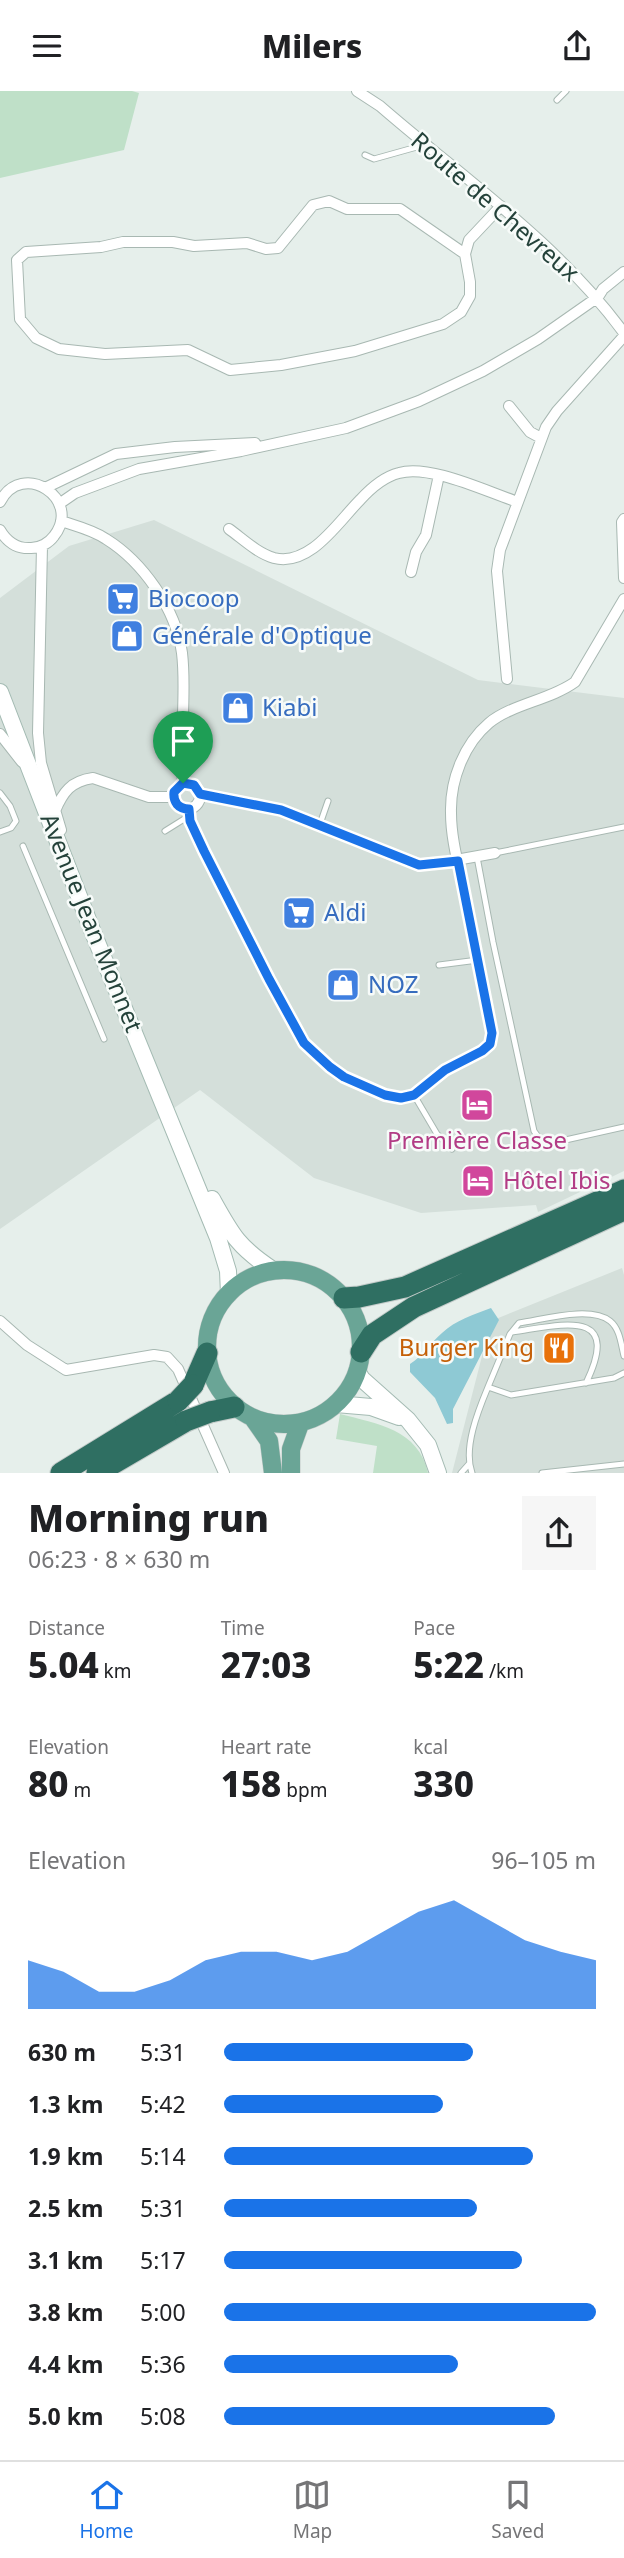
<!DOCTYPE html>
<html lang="en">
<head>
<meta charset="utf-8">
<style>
  :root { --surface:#fff; --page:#f6f6f6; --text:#202124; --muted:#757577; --line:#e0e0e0; --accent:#1a73e8 }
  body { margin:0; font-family:"Noto Sans",sans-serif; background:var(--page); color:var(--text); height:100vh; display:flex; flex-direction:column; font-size:26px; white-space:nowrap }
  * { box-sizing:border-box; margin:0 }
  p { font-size:23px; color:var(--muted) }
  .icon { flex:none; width:38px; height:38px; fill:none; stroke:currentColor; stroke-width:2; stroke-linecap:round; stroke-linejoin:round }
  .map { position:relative; height:1382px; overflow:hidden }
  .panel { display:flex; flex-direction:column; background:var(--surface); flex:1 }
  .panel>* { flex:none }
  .pin { position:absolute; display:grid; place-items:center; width:60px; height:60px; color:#fff; margin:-72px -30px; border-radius:50% 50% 50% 0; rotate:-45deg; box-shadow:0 0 7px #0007 }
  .pin .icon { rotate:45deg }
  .round { display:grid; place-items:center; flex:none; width:74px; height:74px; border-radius:0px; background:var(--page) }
  .headline { display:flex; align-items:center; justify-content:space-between; height:119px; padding:0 28px }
  h1 { font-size:38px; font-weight:800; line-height:52px }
  .figures { display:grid; grid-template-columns:repeat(3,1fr); gap:10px; height:119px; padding:7px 28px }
  .figures div { display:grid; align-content:center }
  .figures b { font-size:35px; font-weight:800 }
  .figures small { font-size:19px; font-weight:400 }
  .figures p { font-size:19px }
  .chart { height:196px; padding:14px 28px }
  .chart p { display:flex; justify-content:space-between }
  .chart svg { width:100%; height:126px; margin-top:7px; fill:var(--accent); opacity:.7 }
  ul { padding:0 28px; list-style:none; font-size:23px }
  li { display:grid; grid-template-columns:112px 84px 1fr; align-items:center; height:52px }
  li i { height:18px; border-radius:9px; background:var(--accent) }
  header { display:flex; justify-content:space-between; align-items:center; height:91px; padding:0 28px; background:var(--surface); font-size:32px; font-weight:800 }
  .menu { display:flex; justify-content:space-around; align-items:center; height:98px; border-top:2px solid var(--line); background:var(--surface); font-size:19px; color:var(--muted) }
  .menu a { display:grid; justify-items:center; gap:4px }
  .menu .active { color:var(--accent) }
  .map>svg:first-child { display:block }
  .built { fill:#d4dfda }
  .green { fill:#bfe0c8 }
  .water { fill:#8ec9d4 }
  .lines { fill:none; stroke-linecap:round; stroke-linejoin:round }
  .lane-casing { stroke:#a8b8b2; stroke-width:7 }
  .street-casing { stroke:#a8b8b2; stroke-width:12 }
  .secondary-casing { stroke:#a4bbb3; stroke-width:18 }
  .primary-casing { stroke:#c2cac8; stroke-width:19 }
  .highway-casing { stroke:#c2cac8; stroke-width:23 }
  .lane { stroke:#fff; stroke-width:5 }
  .street { stroke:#fff; stroke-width:10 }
  .secondary { stroke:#fff; stroke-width:16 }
  .primary { stroke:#6aa596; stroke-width:18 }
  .highway { stroke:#2f6f62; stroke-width:21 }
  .highway-bridge-casing { stroke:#c2cac8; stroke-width:23; stroke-linecap:butt }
  .highway-bridge { stroke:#2f6f62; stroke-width:21 }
  .route-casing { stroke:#fff; stroke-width:14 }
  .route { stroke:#1a73e8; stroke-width:9 }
  .labels { text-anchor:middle; stroke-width:5; stroke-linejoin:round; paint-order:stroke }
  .street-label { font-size:24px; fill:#24423a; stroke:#f7fbf9 }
  .shop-label { font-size:24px; fill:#366cbe; stroke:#f7fbf9; text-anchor:start }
  .hotel-label { font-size:24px; fill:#b23c85; stroke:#f7fbf9 }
  .food-label { font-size:24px; fill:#c56008; stroke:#f7fbf9; text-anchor:end }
</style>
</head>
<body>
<header><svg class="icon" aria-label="menu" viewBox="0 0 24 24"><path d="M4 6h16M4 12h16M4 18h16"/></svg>Milers<svg class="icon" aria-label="share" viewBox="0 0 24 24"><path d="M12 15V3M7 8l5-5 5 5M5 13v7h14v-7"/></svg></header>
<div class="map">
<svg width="624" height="1382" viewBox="0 0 624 1382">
  <rect width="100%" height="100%" fill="#e6efeb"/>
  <path class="built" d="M154,429l324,160 146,18v473l-86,41 -2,-7 -115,8 -107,-35 -114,-88 -200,139v-631l69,-52z
    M622,1177l2,7v198h-172l39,-152z"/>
  <path class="green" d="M0,0h132l7,2 -15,57 -124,28z
    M340,1323c38,10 78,15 88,59h-55l4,-27 -41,-7z"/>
  <path class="water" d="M491,1217l8,12 -46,89v14l-6,1 -12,-26 -25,-26v-8c13,-8 20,-21 32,-31 14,-13 31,-18 49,-25z"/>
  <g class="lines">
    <defs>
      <path id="lane" d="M557,9l9,-9
        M365,64l9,4 50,-14
        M0,702l10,13 6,15 -5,7 -11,4
        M320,733l8,-23
        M165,740l24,-15
        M23,755l81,193
        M495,762l129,-26
        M477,766l16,85 41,189 5,7 13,5 72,-16
        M439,874l39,-5
        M414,1004l23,39 15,15
        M512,1241c45,-6 112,-27 74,51
        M488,1296l22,-53 9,-11c23,-3 71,-18 91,-2 10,8 11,23 14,35
        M461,1382l8,-9
        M472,1382c-9,-25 6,-62 16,-86l23,8 103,-17 10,-5
        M542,1382l82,-9"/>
      <path id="street" d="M357,0l23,15c84,73 178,137 244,227
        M465,163l-65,-45h-53l-18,-8 -16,4 -35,43 -12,1 -19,-6 -53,3 -21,-4h-50l-22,5 -75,5 -9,8 3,59 16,19 23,11 46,5 83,-4 42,20 51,-5 74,-14 88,-27 18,-12 9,-16v-14l-5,-28 4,-14 32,-34
        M509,315l21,26 11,6
        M45,397l71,-34 59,-7 80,-4
        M0,411c22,-43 83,-3 54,34 -5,7 -14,12 -23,12 -14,1 -24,-6 -31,-18
        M59,413l16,-11 64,-24 102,-18 105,-23 73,-27 64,-30 55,-32 60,-42 5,-8 21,-17
        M624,428l-2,3 2,56
        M61,430c15,5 32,9 45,18 37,23 70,70 76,114 5,41 -3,88 1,130
        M229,438c14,10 28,24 45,29 36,9 64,-36 86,-58 10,-11 23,-23 39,-27 31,-9 88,19 119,29
        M42,455l-4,187 3,30 20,67
        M411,481l5,-20 10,-17 13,-60
        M507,588l-10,-108 3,-21 46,-123 11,-16 67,-75
        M0,643l22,28
        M174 705a13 13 0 1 1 26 0a13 13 0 1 1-26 0Z
        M200,703l81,16 138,55 15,-1 61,-11
        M189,718l1,12 14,30 65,128 35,64 26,24 14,10 41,18 15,3 14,-3 31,-25 37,-19 8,-8 2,-11c-9,-45 -18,-90 -27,-135 -5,-27 -14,-56 -14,-84 -1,-33 13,-69 38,-90 23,-19 61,-23 86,-41l49,-83
        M55,720c8,-19 16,-30 38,-33l56,19h24
        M0,1230l27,24 39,25 88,-15 13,2 11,12 46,104"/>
      <path id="secondary" d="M0,601l92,238 126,308 10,33 1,23
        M212,1108c20,36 26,48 61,71
        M357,1280l5,8 46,41 20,25 10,28
        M336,1313l35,3 28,10"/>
      <path id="primary" d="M207 1256a77 77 0 1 1 154 0a77 77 0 1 1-154 0Z
        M253,1327l16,23 4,32
        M291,1382v-24l9,-25"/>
      <path id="highway" d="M344,1207l15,-1 46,-10 219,-97
        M361,1261l11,-17 42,-28 210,-97
        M193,1294l14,-32
        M210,1321l24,-5
        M61,1382l117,-72
        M97,1382l89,-52"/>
    </defs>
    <use href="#lane" class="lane-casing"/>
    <use href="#street" class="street-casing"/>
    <use href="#secondary" class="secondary-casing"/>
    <use href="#primary" class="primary-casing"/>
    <use href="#highway" class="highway-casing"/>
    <use href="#lane" class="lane"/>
    <use href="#street" class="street"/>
    <use href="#secondary" class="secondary"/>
    <use href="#primary" class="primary"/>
    <use href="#highway" class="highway"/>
    <defs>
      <path id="highway-bridge" d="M178,1310l15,-16
        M186,1330l24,-9"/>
    </defs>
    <use href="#highway-bridge" class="highway-bridge-casing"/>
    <use href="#highway-bridge" class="highway-bridge"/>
  </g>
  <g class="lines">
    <defs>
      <path id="route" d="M183,692l11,2 6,9 81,16 138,55 39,-4 34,172 -2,11 -8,7 -37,19 -31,25 -13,3 -16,-3 -41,-18 -14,-10 -26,-24 -35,-64 -65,-128 -14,-30 -1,-12c-11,0 -16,-7 -15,-17z"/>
    </defs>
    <use href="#route" class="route-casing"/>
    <use href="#route" class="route"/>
  </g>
  <defs>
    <symbol id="supermarket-square" viewBox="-11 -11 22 22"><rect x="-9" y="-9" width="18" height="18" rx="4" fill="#3f7fe0" stroke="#f7fbf9"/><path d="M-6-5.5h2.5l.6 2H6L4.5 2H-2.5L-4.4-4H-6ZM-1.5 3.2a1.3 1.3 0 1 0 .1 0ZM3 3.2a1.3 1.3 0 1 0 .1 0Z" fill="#fff"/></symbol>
    <symbol id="shop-square" viewBox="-11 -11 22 22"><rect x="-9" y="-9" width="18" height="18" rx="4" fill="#3f7fe0" stroke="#f7fbf9"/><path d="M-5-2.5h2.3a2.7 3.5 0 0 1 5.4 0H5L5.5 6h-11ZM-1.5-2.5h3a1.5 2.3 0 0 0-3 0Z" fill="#fff"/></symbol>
    <symbol id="hotel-square" viewBox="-11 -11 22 22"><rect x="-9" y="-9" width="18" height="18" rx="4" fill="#d1479c" stroke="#f7fbf9"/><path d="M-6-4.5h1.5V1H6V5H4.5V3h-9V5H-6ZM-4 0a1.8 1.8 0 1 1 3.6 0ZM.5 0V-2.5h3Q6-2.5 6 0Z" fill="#fff"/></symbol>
    <symbol id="restaurant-square" viewBox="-11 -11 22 22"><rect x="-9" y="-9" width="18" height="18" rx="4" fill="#e8710a" stroke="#f7fbf9"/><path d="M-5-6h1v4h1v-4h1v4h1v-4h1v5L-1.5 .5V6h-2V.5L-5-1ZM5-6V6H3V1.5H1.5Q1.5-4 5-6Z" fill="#fff"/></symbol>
  </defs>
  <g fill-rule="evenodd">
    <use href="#supermarket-square" x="104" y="489" width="38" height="38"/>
    <use href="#shop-square" x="108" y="526" width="38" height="38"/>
    <use href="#shop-square" x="219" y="598" width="38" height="38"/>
    <use href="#supermarket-square" x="280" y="803" width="38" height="38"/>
    <use href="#shop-square" x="324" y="875" width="38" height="38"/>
    <use href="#hotel-square" x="458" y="995" width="38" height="38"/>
    <use href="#hotel-square" x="459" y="1071" width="38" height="38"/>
    <use href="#restaurant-square" x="540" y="1238" width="38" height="38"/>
  </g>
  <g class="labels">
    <g class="street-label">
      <text transform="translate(495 116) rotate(41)" y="8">Route de Chevreux</text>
      <text transform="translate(91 832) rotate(68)" y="8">Avenue Jean Monnet</text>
    </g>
    <g class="shop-label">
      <text x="148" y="516">Biocoop</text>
      <text x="152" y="553">Générale d'Optique</text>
      <text x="262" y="625">Kiabi</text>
      <text x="324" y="830">Aldi</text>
      <text x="368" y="902">NOZ</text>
    </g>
    <g class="hotel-label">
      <text x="477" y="1058">Première Classe</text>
      <text x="503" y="1098" text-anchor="start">Hôtel Ibis</text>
    </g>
    <g class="food-label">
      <text x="534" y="1265">Burger King</text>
    </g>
  </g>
</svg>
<div class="pin" style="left:183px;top:692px;background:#1e9e55"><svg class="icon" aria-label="arrive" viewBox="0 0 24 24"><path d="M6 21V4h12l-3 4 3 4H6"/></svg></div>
</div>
<section class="panel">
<div class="headline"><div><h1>Morning run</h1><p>06:23 · 8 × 630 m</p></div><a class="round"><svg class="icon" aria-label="share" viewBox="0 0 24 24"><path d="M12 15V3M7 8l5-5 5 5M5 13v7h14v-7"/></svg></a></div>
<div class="figures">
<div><p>Distance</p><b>5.04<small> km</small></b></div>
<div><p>Time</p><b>27:03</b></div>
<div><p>Pace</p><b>5:22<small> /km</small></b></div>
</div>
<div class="figures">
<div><p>Elevation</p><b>80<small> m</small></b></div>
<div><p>Heart rate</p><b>158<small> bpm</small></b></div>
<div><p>kcal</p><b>330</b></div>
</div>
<div class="chart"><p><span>Elevation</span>96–105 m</p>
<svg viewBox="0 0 160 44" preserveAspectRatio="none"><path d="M0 44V27L10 31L20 38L30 38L40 34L50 27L60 24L70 24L80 27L90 24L100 17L110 10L120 6L130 13L140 20L150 24L160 27V44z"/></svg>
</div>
<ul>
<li><b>630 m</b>5:31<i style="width:67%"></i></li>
<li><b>1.3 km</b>5:42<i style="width:59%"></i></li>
<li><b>1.9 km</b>5:14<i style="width:83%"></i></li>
<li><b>2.5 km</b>5:31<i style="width:68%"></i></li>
<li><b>3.1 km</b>5:17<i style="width:80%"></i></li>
<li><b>3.8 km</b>5:00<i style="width:100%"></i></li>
<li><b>4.4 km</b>5:36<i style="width:63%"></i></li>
<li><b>5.0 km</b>5:08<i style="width:89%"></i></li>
</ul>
</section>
<nav class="menu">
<a class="active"><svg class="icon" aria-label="home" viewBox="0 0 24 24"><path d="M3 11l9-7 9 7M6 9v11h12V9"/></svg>Home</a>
<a><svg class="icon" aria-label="map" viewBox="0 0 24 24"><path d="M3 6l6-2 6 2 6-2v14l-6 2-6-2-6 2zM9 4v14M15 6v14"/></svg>Map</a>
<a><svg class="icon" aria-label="saved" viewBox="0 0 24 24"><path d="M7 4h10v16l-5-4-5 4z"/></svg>Saved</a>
</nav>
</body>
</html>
